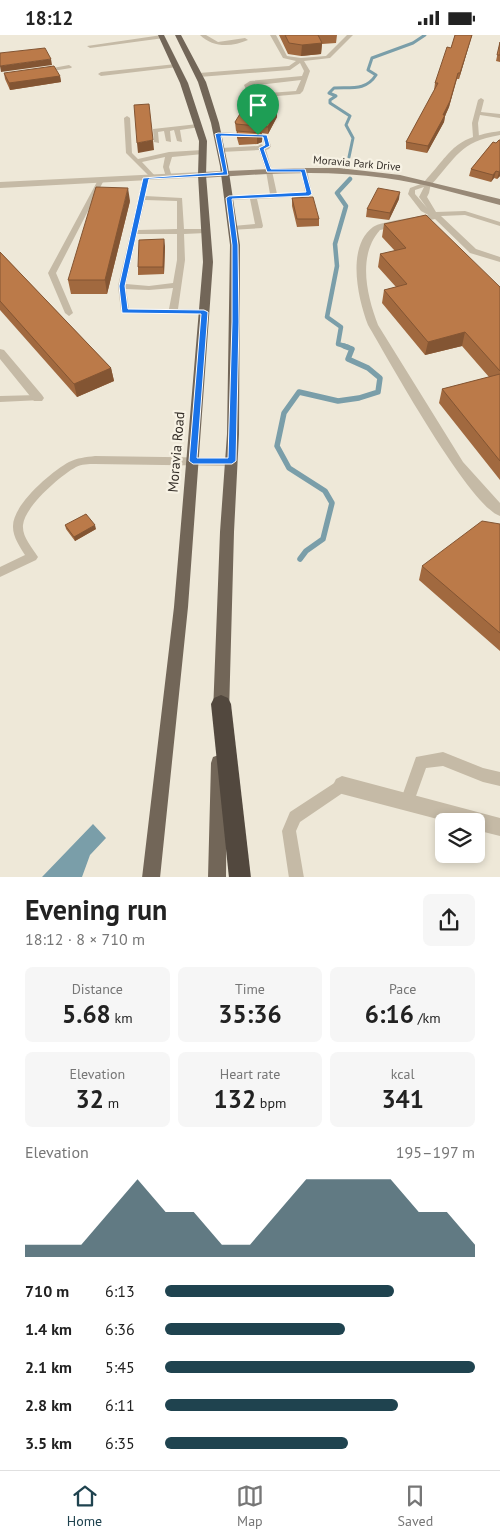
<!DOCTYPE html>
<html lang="en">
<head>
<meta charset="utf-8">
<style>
  :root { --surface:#fff; --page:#f6f6f6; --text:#222; --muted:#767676; --line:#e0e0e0; --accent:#1f434f }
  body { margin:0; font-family:"PT Sans",sans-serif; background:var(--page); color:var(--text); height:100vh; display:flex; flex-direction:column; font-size:19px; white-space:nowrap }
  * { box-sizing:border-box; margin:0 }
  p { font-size:16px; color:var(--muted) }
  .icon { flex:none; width:28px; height:28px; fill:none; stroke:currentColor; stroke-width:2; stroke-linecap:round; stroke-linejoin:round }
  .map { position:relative; height:842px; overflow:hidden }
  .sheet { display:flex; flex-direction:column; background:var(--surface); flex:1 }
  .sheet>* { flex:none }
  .tools { position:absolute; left:435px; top:778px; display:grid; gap:10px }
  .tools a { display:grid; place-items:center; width:50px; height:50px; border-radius:8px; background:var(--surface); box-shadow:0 2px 8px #0003; font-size:25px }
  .pin { position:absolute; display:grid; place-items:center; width:42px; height:42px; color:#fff; margin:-51px -21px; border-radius:50% 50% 50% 0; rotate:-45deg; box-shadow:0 0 5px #0007 }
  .pin .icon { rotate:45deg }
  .round { display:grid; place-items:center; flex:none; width:52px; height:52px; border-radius:8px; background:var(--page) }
  .overview { display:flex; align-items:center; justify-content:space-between; height:85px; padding:0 25px }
  h1 { font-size:28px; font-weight:700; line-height:38px }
  .stats { display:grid; grid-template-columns:repeat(3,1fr); gap:8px; height:85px; padding:5px 25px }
  .stats div { display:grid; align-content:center; border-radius:8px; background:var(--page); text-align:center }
  .stats b { font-size:25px; font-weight:700 }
  .stats small { font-size:14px; font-weight:400 }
  .stats p { font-size:14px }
  .chart { height:140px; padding:10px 25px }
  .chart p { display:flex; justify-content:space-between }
  .chart svg { width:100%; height:90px; margin-top:5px; fill:var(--accent); opacity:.7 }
  ul { padding:0 25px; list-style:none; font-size:16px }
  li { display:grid; grid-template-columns:80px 60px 1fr; align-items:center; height:38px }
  li i { height:12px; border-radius:6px; background:var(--accent) }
  .status { display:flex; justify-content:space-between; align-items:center; height:35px; padding:0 25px; background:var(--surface); direction:ltr }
  .status svg { height:14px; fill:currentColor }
  .menu { display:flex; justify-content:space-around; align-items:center; height:70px; border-top:1px solid var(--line); background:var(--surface); font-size:14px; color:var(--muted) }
  .menu a { display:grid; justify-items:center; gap:2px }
  .menu .on { color:var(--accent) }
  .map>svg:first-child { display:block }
  .water { fill:#7a9ea9 }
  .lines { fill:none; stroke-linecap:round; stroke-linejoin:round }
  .stream-far2 { stroke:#7a9ea9; stroke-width:3 }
  .stream-far1 { stroke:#7a9ea9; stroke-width:4.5 }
  .stream { stroke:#7a9ea9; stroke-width:5.5 }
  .service { fill:#c5baa6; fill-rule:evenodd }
  .minor { fill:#c5baa6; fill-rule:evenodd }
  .tertiary { fill:#c5baa6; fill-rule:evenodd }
  .secondary { fill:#988977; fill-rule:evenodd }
  .primary { fill:#726658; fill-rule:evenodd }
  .motorway { fill:#52483e; fill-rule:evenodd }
  .wall { fill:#a1693f }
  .shaded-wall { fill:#835533 }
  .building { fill:#bb7a49; stroke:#835533 }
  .route { fill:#1a73e8; stroke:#fff; fill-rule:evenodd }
  .labels { text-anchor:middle; stroke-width:4.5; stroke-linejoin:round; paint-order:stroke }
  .far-street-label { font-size:11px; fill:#322c26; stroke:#f7f2e4 }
  .street-label { font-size:14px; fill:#322c26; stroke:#f7f2e4 }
</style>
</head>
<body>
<div class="status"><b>18:12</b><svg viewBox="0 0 49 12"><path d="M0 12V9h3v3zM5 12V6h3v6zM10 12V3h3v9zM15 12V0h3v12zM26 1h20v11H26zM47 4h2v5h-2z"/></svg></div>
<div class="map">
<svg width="500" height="843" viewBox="0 0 500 843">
  <rect width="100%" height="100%" fill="#eee8d8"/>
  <path class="water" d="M93,789l13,14 -16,17 -8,22h-40z"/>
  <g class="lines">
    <path class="stream-far2" d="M349,122l4,-19 -7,-13 4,-9 -20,-13v-3l6,-4 -7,-3 5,-5c17,-1 32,3 42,-13l-8,-5 4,-12 41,-15 12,-8"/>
    <path class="stream-far1" d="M348,312l-10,-3 3,-17 -14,-10 10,-51 -2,-22 11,-38 -9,-13 13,-14"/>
    <path class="stream" d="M300,524l6,-8 17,-12 9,-36 -7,-12 -36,-23 -12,-22 7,-33 15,-21 39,9 21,-3 19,-6 2,-14 -12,-10 -20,-9 4,-10 -8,-3"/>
    <path class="service" d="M162,0l2,3 -74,10 -3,-2z
      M200,0h6l12,7 27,-4 3,2c-16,7 -35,8 -48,-5z
      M270,0h6l11,21 14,2 25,-2 21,-21h6l-23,23 -26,3 6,10 -7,20 -3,3 -45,4 -6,-2 -5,-11 6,-4 52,-5 2,-5 -4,-8 -10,7 -91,7 -3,-2 3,-2 90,-7 7,-5 -13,-3zM301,45l-5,11 -41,3 -5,-8z
      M176,29l3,2 -1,1 -77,9 -3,-2 3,-2z
      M481,63l3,2 -3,12 19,2v4l-20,-3 -2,8 1,14 -3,2 -3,-2 -1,-14 6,-23z
      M127,81l3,2 2,35 6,6 31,-7 34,-2 3,2 -3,2 -31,3 -3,10 3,10 -3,2 -3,-2 -3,-10 2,-10 -23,5 14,15 -5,1 -25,-25 -2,-35z
      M198,89l3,2 -1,1 -20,3 2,12 -5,-1 -3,-11 -4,1 1,11 -5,-1 -2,-10 -6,1 1,11 -5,-1 -1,-13z
      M218,97l49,3 4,11 -2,3 -3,1 6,21 5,23 28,-2 -4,-22 3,-2 3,2 5,24 -3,2 -52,3 6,27 -1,2 -32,2 -1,-2 4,-2 22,-2 -5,-25 -21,1 -2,-1v-2l43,-3 -4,-23 -7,-21 -38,2 -3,-2 3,-2 37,-2 3,-2 4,2 -3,-8 -46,-3v-2z
      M146,141l3,2 -4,18 37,2 2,31h22l4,2 -4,2 -22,1 1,26 -7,49 26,1h3v4l-82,-1 -4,-2 -3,-25 25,-108zM145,165l32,1v28l-39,1zM137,199h40v26l-4,23 -24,3 -23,-2zM173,253l-4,21h-40l-3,-20 23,1z
      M101,143l3,2 -48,93 17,40 -4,3 -4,-3 -17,-40 50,-93z
      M426,147l5,1 -2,10 -2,4 9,15 29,-1 35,11v4l-35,-11 -24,1 35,33 24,8v5l-30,-9 -36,-35 -13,-7 -13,-17 2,-6zM424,152l-5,10 8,11 -12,-14v-4z
      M38,360l5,3 -2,2 -41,2v-6z
      M95,421l137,2 5,4 -5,4 -137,-2c-7,0 -13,0 -19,3 -16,9 -51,39 -53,58 -1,12 9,22 15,32l-2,3 -36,17v-10l25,-12c-5,-8 -12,-18 -12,-28 -1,-22 38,-55 56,-65 8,-4 17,-5 26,-6z
      M443,717l40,16 17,4v14l-17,-4 -40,-16 -17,2 -14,39 -5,2 -5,-2 -2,-5 16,-45z
      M342,743l5,2 2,5 -2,5 -47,32 -4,9 8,47h-15l-7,-47 8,-19z"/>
    <path class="minor" d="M69,30l3,2 -1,1 -31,5 -3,-2z
      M500,96v4c-41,7 -43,22 -69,50h-6v-4c29,-32 28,-43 75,-50z
      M437,178l3,1v4l-60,12c-23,26 -13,66 -2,95l85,137 37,41v13c-31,-10 -112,-157 -132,-191 -10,-26 -22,-78 5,-98 8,-6 52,-11 64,-14z
      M0,314l4,1 38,45 2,3 -2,3h-8l-34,-42z
      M342,741l158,42v18l-24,-6v-9h-31l-103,-27 -6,-3 -3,-6 3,-6z"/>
    <path class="tertiary" d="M202,137l4,3 -1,2 -205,11v-6z"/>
    <path class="secondary" d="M294,133h45l61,7 100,24v6c-38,-10 -76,-22 -115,-27 -61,-9 -122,-4 -183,0l-4,-3 4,-3z"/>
    <path class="primary" d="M158,0h6l24,48 19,58 -1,34 7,87 -25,345 -28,271h-18l32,-271 29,-345 -5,-87 1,-34 -19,-58z
      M175,0h6l25,47 13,41 9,43 12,79 -1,189 -5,98 -5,181 -2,5 -6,3 -6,-3 -2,-5 7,-181 7,-98 3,-189 -10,-79 -9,-43 -13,-41z
      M219,720l6,2 2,6 -1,115h-18l3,-115 2,-6z"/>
    <path class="motorway" d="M221,660l7,3 3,6 20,174h-22l-18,-174 3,-6z"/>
  </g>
  <path class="wall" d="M279,0h59h-1l-1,8 -14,1 -1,10 -20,2 -13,-2z
    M455,0h17l-13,44h-2l-8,28 -4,9 -1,6 -17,31 -21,-4v-7l29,-52h-1l1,-7 16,-35z
    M500,7v20l-4,-1z
    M4,38l56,3 1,6 -51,8 -5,-11z
    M277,82l-9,17 -7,-1 1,2v7l-5,2 -18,1 -2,-7v-7h3h-4l-1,-9z
    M493,107l7,34 -3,3 -3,-1 -3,4 -22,-6 2,-7z
    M292,163l27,21v7l-22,1 -5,-21z
    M399,164l-10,21 -23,-3 1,-8z
    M130,166l-23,93h-36l-3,-14z
    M384,189l116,63v193l-61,-77 3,-14 47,-12 -27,-31 -37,9 -43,-52 2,-13 12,-3 -18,-20 2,-13 15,-3 -13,-14z
    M165,211l-1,28 -26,1v-8z
    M0,217l111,116 3,13 -37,16 -77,-87z
    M500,489v127l-81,-71 3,-14z
    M65,490l31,4 -21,12 -9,-12z"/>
  <path class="shaded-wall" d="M472,0l-13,44 1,-6z
    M322,8l-1,11 -20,2 1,-11z
    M51,24l1,6 -51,7 -1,-6z
    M458,38l-9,34 -4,9 -1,6 -17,31 1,-7 15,-31z
    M60,41l1,6 -51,8 -1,-7z
    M277,75v7l-9,17v-7z
    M262,100v7l-5,2v-7z
    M153,105l1,10 -16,3 -1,-10z
    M500,135v6l-3,3 2,-7z
    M496,136l-2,7 -3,4 2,-7z
    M128,153l2,13 -23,93 -2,-14z
    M400,157l-1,7 -10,21 1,-7z
    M164,204l1,7 -1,28 -1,-7z
    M465,297l-3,14 -37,9 3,-13z
    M111,333l3,13 -37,16 -3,-13z
    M95,490l1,4 -21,12 -1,-4z"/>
  <path class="building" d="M285,0h33l4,8 -20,2 -13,-2z
    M455,0h17l-12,38h-2l-8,28 -7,14h2l-17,31 -22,-4 32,-59h-3l12,-36 4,1z
    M500,7v13h-3z
    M45,13l6,11 -51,7v-13z
    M54,31l6,10 -51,7 -5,-10z
    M149,69l4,36 -16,3 -3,-38z
    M243,74l34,1 -9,17 -32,-3 -1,-2z
    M237,96l24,2 1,2 -5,2 -19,1z
    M499,105h1v30l-1,2 -3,-1 -3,4 -22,-6 22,-27 3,1z
    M96,152l32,1 -23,92h-37z
    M378,153l22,4 -10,21 -23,-4z
    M313,162l6,22h-22l-5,-21z
    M426,180l74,72v84l-35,-39 -37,10 -44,-52 23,-6 -27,-30 26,-6 -22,-24z
    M164,204l-1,28h-25l1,-27z
    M0,217l111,116 -37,16 -74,-83z
    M500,339v87l-58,-72z
    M86,479l9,11 -21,12 -9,-12z
    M482,486l18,3v109l-78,-67z"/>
  <path class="route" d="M218,98l49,2 3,11 -6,3 7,20h34l7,25 -3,2 -77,3 6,46 1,77 -3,139 -4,3h-39l-4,-3 12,-147 -79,-1 -3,-27 24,-108 80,-6 -8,-38zM221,101l42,1 2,8 -6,3 8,24h34l5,20 -77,4 -3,2 6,47v77l-4,136h-31l11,-146 -4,-2 -76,-1 -3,-23 24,-107 79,-4z"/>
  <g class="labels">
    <g class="far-street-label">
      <text transform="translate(357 128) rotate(5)" y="4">Moravia Park Drive</text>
    </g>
    <g class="street-label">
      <text transform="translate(176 417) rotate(-85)" y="5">Moravia Road</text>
    </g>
  </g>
</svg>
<div class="tools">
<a><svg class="icon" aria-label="layers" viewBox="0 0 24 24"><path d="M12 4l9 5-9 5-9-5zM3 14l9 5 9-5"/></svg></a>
</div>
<div class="pin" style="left:258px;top:100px;background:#1e9e55"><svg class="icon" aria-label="arrive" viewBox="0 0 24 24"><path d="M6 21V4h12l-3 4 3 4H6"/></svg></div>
</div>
<section class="sheet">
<div class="overview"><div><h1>Evening run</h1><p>18:12 · 8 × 710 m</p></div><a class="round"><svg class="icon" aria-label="share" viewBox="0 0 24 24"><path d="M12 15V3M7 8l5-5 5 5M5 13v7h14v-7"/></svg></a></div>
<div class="stats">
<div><p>Distance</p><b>5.68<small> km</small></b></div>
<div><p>Time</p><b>35:36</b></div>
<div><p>Pace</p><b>6:16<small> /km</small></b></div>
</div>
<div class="stats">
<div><p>Elevation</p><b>32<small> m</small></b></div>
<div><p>Heart rate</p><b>132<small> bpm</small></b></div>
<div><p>kcal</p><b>341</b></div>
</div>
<div class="chart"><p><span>Elevation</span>195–197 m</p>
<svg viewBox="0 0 160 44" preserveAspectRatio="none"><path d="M0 44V38L10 38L20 38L30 22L40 6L50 22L60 22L70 38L80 38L90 22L100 6L110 6L120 6L130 6L140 22L150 22L160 38V44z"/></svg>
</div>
<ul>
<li><b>710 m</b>6:13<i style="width:74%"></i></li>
<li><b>1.4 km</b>6:36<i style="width:58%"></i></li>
<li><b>2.1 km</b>5:45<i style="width:100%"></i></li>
<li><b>2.8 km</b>6:11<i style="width:75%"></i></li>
<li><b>3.5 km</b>6:35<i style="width:59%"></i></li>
</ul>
</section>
<nav class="menu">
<a class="on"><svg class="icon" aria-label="home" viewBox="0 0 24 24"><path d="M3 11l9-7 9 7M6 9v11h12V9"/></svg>Home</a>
<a><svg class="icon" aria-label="map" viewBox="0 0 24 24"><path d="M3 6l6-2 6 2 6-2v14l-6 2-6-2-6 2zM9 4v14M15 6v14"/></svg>Map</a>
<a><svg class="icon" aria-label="saved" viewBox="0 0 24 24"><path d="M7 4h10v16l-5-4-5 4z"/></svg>Saved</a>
</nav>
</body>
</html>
